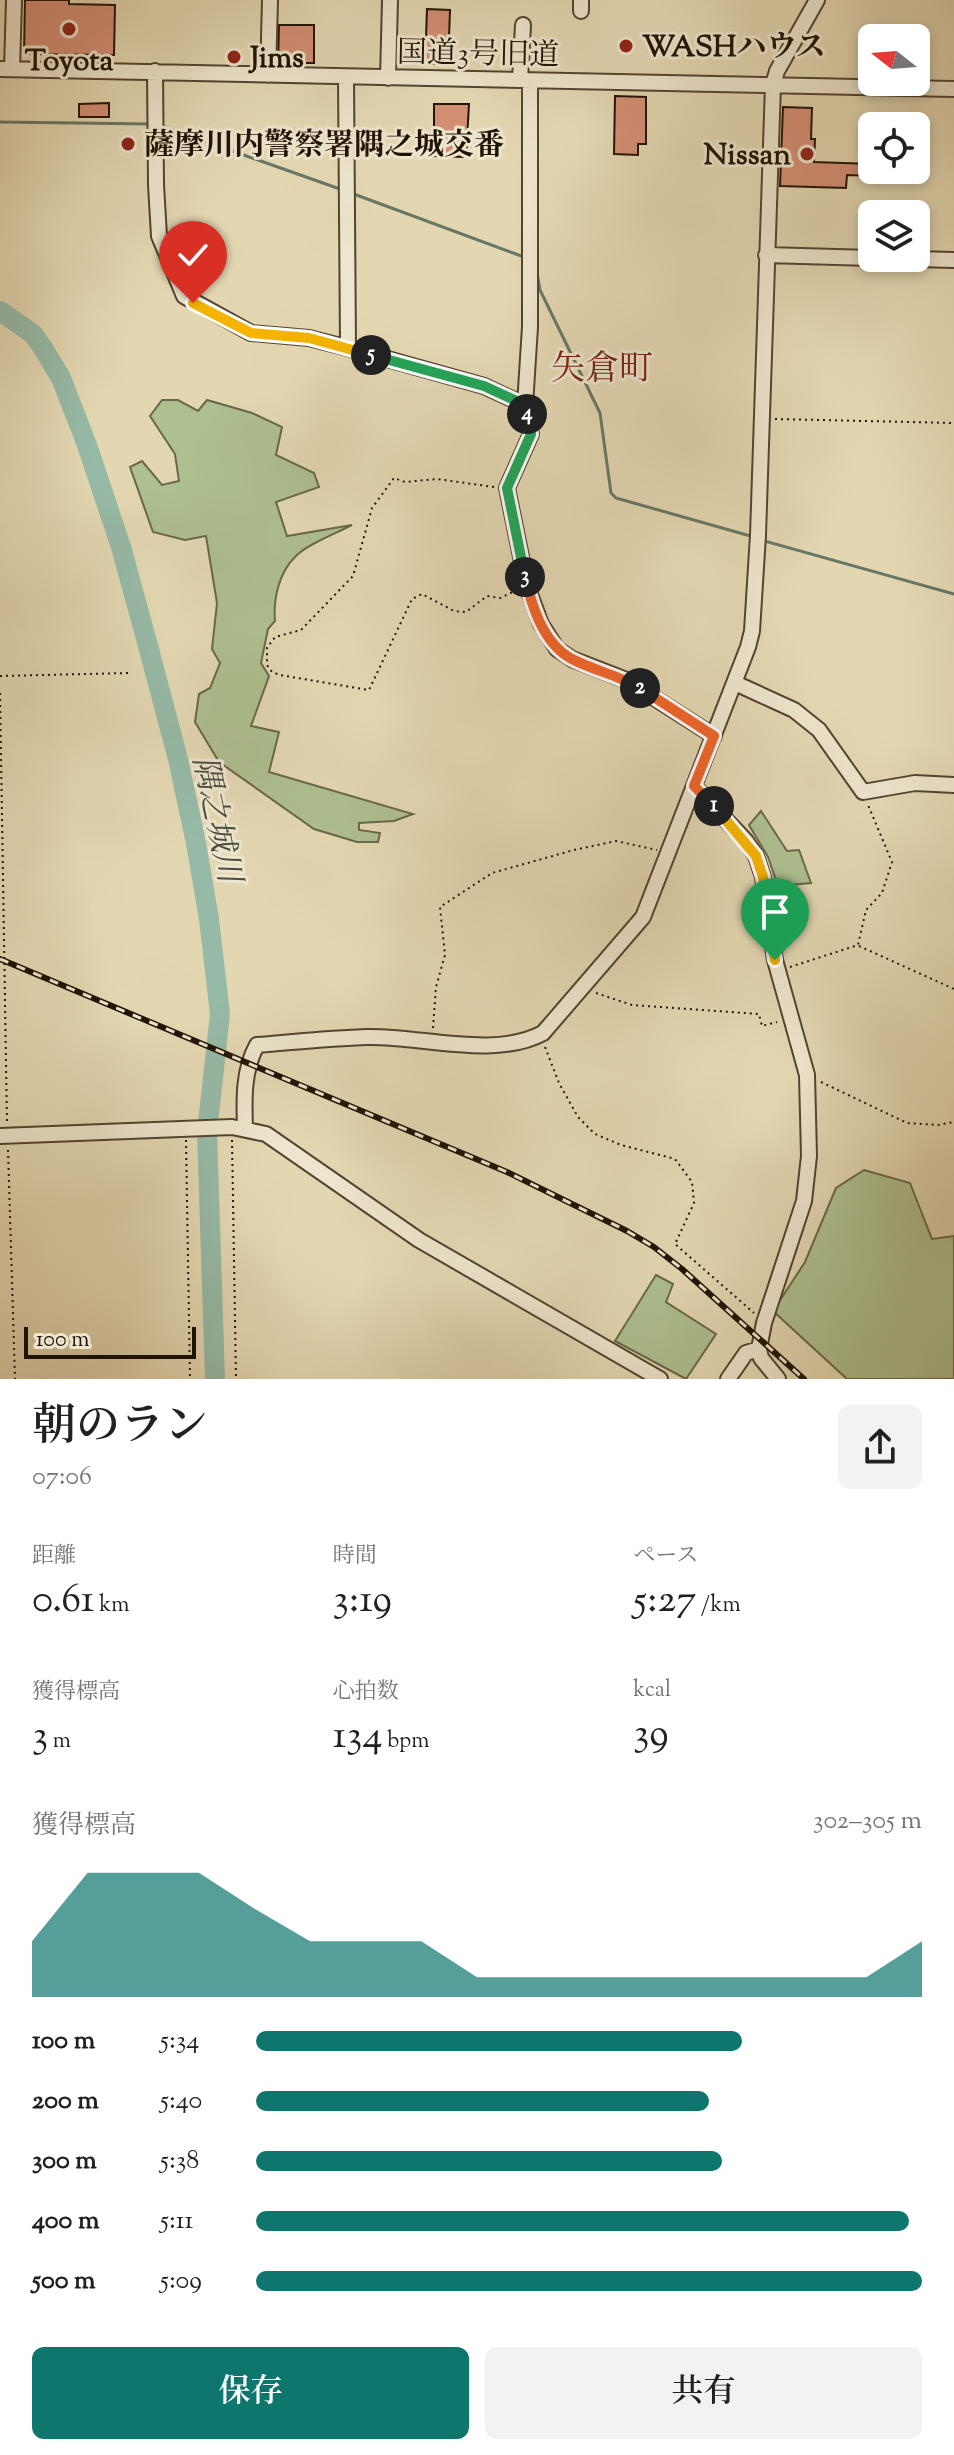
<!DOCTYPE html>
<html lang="ja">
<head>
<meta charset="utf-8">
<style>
  :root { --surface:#fff; --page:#f2f2f2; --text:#202124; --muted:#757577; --accent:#0f766e }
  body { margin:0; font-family:"Sorts Mill Goudy","Noto Serif JP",serif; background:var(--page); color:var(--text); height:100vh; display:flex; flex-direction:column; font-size:30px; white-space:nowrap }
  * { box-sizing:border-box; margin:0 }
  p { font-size:26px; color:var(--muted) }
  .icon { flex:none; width:44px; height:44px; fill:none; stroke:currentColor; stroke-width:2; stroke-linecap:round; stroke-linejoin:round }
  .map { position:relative; height:1379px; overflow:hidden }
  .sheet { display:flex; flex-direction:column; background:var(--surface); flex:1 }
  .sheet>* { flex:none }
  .needle { width:52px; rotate:287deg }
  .fabs { position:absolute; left:858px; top:24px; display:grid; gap:16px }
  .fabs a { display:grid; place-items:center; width:72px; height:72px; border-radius:12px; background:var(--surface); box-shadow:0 4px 12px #0003; font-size:40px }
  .scale { position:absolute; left:24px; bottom:20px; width:172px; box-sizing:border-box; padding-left:8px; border:4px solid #211305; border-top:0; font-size:22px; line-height:28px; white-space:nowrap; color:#211305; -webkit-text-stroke:6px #ede5cd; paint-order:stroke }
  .pin { position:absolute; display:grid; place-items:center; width:68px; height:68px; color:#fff; margin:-82px -34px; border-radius:50% 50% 50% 0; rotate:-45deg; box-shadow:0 0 8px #0007 }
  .pin .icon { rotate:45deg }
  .km { position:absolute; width:40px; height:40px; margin:-20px; border-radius:50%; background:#222; color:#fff; font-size:22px; line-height:40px; text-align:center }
  .round { display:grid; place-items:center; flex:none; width:84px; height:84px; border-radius:12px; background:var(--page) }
  .headline { display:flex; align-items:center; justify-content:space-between; height:136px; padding:0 32px }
  h1 { font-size:44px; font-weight:600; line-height:60px }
  .figures { display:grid; grid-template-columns:repeat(3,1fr); gap:12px; height:136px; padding:8px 32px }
  .figures div { display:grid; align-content:center }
  .figures b { font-size:40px; font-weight:600 }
  .figures small { font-size:22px; font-weight:400 }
  .figures p { font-size:22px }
  .chart { height:224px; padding:16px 32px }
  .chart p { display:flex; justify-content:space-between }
  .chart svg { width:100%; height:144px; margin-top:8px; fill:var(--accent); opacity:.7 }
  .action { display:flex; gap:16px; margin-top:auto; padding:16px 32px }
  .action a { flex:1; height:92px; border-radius:12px; background:var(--accent); color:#fff; font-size:32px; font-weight:600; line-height:92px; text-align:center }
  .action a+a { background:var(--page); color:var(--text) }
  ul { padding:0 32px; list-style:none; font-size:26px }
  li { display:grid; grid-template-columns:128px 96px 1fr; align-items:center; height:60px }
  li i { height:20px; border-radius:10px; background:var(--accent) }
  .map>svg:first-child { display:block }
  .green { fill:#aebf90; stroke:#68694a; stroke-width:2 }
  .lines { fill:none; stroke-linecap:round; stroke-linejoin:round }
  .stream { stroke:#677766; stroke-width:3 }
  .river { stroke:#96baa7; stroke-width:20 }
  .building { fill:#d48f75; stroke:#211305; stroke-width:2 }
  .minor-casing { stroke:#524430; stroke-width:18 }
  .path { stroke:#211305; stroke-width:2; stroke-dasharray:2 4; stroke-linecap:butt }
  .minor { stroke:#ede5cd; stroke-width:14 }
  .rail-casing { stroke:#211305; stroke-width:6 }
  .rail { stroke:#ede5cd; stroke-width:3; stroke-dasharray:9; stroke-linecap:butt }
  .split-1-casing { stroke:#fff; stroke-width:16 }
  .split-2-casing { stroke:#fff; stroke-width:16 }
  .split-3-casing { stroke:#fff; stroke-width:16 }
  .split-4-casing { stroke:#fff; stroke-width:16 }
  .split-5-casing { stroke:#fff; stroke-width:16 }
  .split-6-casing { stroke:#fff; stroke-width:16 }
  .split-1 { stroke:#f5b400; stroke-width:10 }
  .split-2 { stroke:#f0652b; stroke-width:10 }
  .split-3 { stroke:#f0652b; stroke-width:10 }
  .split-4 { stroke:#22a559; stroke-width:10 }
  .split-5 { stroke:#22a559; stroke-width:10 }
  .split-6 { stroke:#f5b400; stroke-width:10 }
  .poi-dot { fill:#8f2418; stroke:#ede5cd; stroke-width:3 }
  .labels { text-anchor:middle; stroke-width:6; stroke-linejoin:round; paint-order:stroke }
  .poi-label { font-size:30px; font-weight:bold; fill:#211305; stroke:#ede5cd; text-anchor:start }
  .street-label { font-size:30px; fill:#211305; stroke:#ede5cd }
  .water-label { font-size:32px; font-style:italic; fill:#4a4d3e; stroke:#ede5cd }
  .quarter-label { font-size:34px; fill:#7a1f14; stroke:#ede5cd }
</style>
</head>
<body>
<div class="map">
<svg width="954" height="1379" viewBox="0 0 954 1379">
  <rect width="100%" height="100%" fill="#e3d7b2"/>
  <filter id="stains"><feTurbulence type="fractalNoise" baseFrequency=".0025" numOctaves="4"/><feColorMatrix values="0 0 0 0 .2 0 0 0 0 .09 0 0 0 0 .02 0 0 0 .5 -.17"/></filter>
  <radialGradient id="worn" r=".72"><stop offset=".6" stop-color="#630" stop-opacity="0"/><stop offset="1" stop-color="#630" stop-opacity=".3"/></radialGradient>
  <path class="green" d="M162,400h16l20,11 9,-11 45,13 30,14 -6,28 38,18 5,14 -43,15 11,34 65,-11c-15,8 -45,19 -56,31 -17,16 -23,43 -21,65l-7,8 -7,34 8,13 -18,50 28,6 -10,40 144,42 -19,7 -35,2v7l21,3 -2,9h-21l-43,-13 -95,-67 -24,-40 4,-28 11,-6 10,-25 -8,-14 5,-46 -11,-67 -21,4 -32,-8 -23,-65 12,-6 20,24 17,-4 -4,-27 -25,-38z
    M761,811l26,40 12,-1 12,33 -33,3 -10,-29 -19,-32z
    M864,1170l46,13 22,56 22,-3v143h-107l-74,-68 32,-49 31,-74z
    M656,1275l17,9 -7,18 50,32 -30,45 -71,-38z"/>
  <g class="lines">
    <path class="stream" d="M0,122l151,2
      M159,125l181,64
      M351,193l173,64
      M536,267l4,23 60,123 11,80 5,5 138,39
      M761,540l193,54"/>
    <path class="river" d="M0,311l33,23 10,14 18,30 26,67 34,102 26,95 31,117 18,84 13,76 11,95 -13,118 8,247"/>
  </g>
  <path class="building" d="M25,0h44v4l46,1 -1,50 -90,-1z
    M427,9l23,1 -2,54h-23z
    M279,25h35v38h-36z
    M615,96l31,1v47h-8v11l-24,-1z
    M109,103v14h-30v-13z
    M434,104h35l-3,53 -32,-1z
    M783,107l29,1 -1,31h4l-1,23 58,2v12l-25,-1 -1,13 -66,-2z"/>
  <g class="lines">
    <defs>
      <path id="minor" d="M581,11v-11
        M0,69l954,20
        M12,69l2,-69
        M155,71l1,114 3,51 25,60 67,37 58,5 39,10 136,38 41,19
        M268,75l2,-75
        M346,77l2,271
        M388,78l2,-78
        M520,80l3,-55
        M530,81v246l-5,78 6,29 -24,54 20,98 14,38 16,25 15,10 54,21 88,56
        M766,255l106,3
        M878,258l76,2
        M735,683l59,27 25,20 44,62 52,-9 39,2
        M694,786l52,55 10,15 7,21 12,83 32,115 2,81 -5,45 -40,122 -5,26 2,9 17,21
        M245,1129c-1,-29 -2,-59 12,-84 37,-3 74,-7 111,-8 54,-1 127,22 175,-4l100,-116 105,-270 4,-16 6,-96 15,-450 4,-14 40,-71
        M0,1136l232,-9 34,7 153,106 241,139
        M728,1379l18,-26 13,-4"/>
    </defs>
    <use href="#minor" class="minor-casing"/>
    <path class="path" d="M775,419l179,4
      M494,487l-57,-8 -32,3 -11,-4 -22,30 -19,68 -52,54 -26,7 -8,11v17l5,7 8,3 89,15 43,-91 10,-5 32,17 12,1 21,-16 13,2 15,-7
      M0,676l129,-3
      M0,693l7,431
      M859,946l95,43
      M790,967l68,-22 8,-35 16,-17 10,-31 -24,-57
      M596,993l36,12 127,9 3,12 15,-4
      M433,1028l3,-41 9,-32 -5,-48 52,-34 82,-23 42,-9 41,9
      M545,1047l14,36 19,34 17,17 26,11 54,14 17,23 2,21 -19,41 79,69
      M821,1082l86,41 31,2 16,-3
      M186,1140l4,239
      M232,1140l4,239
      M8,1150l7,229"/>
    <use href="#minor" class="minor"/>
    <defs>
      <path id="rail" d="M0,959l507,213 120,59 27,16 28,22 122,110"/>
    </defs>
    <use href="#rail" class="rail-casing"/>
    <use href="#rail" class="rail"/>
  </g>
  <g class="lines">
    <defs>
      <path id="split-1" d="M714,806l42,50 7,21 12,83"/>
      <path id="split-2" d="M640,688l74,48 -20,50 20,20"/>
      <path id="split-3" d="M525,577c7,30 18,65 45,81 22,12 48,17 70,30"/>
      <path id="split-4" d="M525,577l-18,-89 24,-54 -4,-20"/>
      <path id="split-5" d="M371,355l113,31 41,19 2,9"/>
      <path id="split-6" d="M193,303l58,30 58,5 62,17"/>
    </defs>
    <use href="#split-1" class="split-1-casing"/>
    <use href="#split-2" class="split-2-casing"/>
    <use href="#split-3" class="split-3-casing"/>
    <use href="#split-4" class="split-4-casing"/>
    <use href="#split-5" class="split-5-casing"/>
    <use href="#split-6" class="split-6-casing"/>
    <use href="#split-1" class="split-1"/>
    <use href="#split-2" class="split-2"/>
    <use href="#split-3" class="split-3"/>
    <use href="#split-4" class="split-4"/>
    <use href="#split-5" class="split-5"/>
    <use href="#split-6" class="split-6"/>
  </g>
  <g class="poi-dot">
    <circle cx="69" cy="29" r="8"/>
    <circle cx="626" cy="46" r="8"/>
    <circle cx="234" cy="57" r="8"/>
    <circle cx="128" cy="144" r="8"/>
    <circle cx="807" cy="154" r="8"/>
  </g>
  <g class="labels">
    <g class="poi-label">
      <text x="642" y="56">WASHハウス</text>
      <text x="250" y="67">Jims</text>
      <text x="69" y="70" text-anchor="middle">Toyota</text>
      <text x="144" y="154">薩摩川内警察署隅之城交番</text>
      <text x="791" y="164" text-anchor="end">Nissan</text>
    </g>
    <g class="street-label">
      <text transform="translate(478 53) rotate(1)" y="10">国道3号旧道</text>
    </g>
    <g class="water-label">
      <text transform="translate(218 819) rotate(78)" y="11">隅之城川</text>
    </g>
    <g class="quarter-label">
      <text x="602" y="379">矢倉町</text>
    </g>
  </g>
  <rect width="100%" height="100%" filter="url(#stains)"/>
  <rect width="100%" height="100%" fill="url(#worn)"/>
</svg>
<div class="fabs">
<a><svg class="needle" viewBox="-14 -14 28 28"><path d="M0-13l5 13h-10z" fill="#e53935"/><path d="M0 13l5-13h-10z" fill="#757577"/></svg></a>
<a><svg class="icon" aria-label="locate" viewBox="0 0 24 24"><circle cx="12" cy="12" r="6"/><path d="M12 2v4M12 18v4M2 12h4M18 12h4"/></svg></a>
<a><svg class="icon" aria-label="layers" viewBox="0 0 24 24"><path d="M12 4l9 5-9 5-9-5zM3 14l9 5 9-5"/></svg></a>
</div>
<div class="scale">100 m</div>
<div class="pin" style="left:775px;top:960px;background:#1e9e55"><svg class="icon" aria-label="arrive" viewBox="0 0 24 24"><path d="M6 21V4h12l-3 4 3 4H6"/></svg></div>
<div class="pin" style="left:193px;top:303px;background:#d93025"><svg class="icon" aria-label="check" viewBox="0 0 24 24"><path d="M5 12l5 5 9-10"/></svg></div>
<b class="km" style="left:714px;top:806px">1</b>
<b class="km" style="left:640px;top:688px">2</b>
<b class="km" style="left:525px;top:577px">3</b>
<b class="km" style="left:527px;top:414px">4</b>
<b class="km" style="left:371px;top:355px">5</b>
</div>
<section class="sheet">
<div class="headline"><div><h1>朝のラン</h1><p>07:06</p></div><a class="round"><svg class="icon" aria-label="share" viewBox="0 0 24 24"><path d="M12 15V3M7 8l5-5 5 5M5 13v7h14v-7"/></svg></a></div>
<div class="figures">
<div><p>距離</p><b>0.61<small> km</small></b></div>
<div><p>時間</p><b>3:19</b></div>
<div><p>ペース</p><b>5:27<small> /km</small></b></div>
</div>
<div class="figures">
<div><p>獲得標高</p><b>3<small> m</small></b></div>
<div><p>心拍数</p><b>134<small> bpm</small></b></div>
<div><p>kcal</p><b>39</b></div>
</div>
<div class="chart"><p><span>獲得標高</span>302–305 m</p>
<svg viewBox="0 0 160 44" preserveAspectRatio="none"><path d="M0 44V27L10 6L20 6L30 6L40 17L50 27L60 27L70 27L80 38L90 38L100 38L110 38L120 38L130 38L140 38L150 38L160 27V44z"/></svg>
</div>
<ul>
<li><b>100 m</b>5:34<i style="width:73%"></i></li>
<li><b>200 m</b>5:40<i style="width:68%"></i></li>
<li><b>300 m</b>5:38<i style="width:70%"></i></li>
<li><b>400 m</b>5:11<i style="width:98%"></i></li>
<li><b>500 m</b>5:09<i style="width:100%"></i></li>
</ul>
<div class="action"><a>保存</a><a>共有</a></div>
</section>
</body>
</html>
